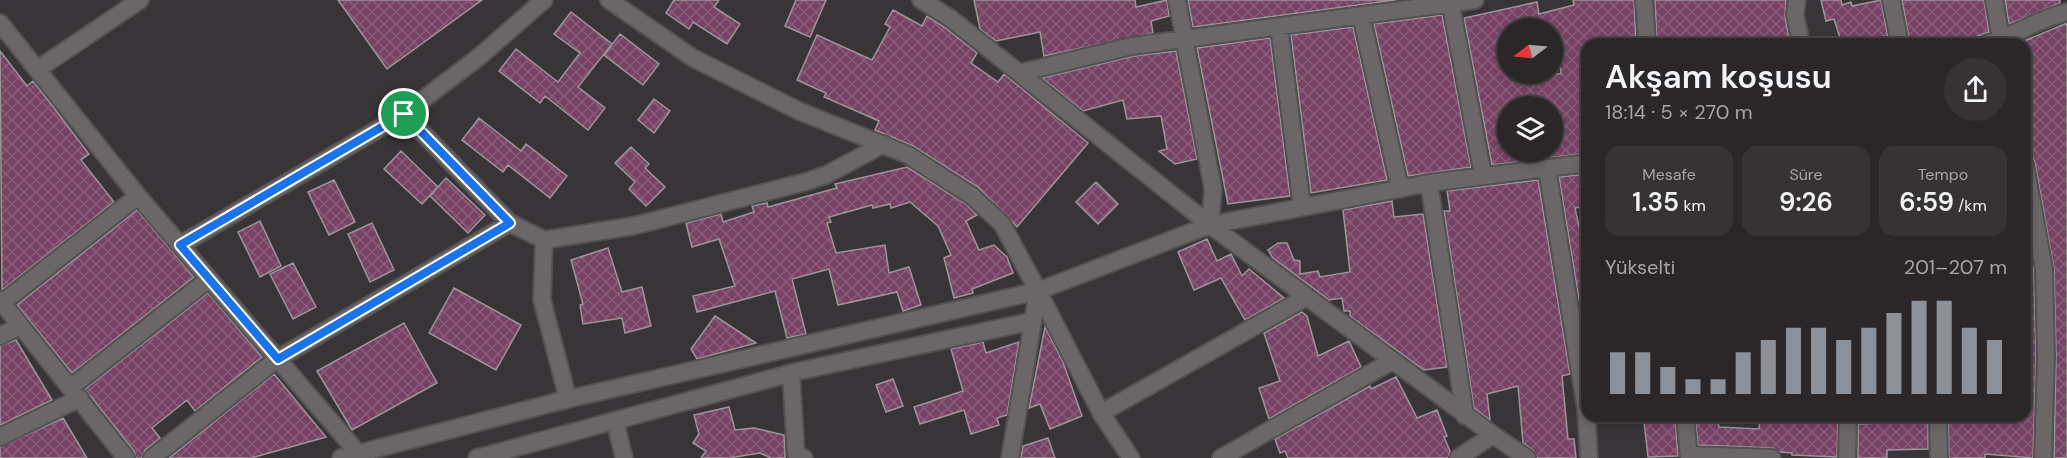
<!DOCTYPE html>
<html lang="tr">
<head>
<meta charset="utf-8">
<style>
  :root { --surface:#2b2729; --page:#373335; --text:#f1f3f6; --muted:#a6a5a8; --line:#474446; --accent:#8c9099 }
  body { margin:0; font-family:"DM Sans",sans-serif; background:var(--page); color:var(--text); height:100vh; display:flex; flex-direction:column; font-size:22px; white-space:nowrap }
  * { box-sizing:border-box; margin:0 }
  p { font-size:20px; color:var(--muted) }
  .icon { flex:none; width:33px; height:33px; fill:none; stroke:currentColor; stroke-width:2; stroke-linecap:round; stroke-linejoin:round }
  .map { position:relative; flex:1; overflow:hidden }
  .side { position:absolute; left:1581px; top:38px; width:450px; height:384px; display:flex; flex-direction:column; background:var(--surface); border-radius:18px; box-shadow:0 3px 9px #0003,0 0 0 2px var(--line) }
  .side>* { flex:none }
  .needle { width:39px; rotate:254deg }
  .fabs { position:absolute; left:1497px; top:18px; display:grid; gap:12px }
  .fabs a { display:grid; place-items:center; width:66px; height:66px; border-radius:50%; background:var(--surface); box-shadow:0 3px 9px #0003,0 0 0 2px var(--line); font-size:30px }
  .pin { position:absolute; display:grid; place-items:center; width:51px; height:51px; color:#fff; margin:-26px; border:3px solid #fff; border-radius:50%; box-shadow:0 2px 6px #0007 }
  .round { display:grid; place-items:center; flex:none; width:63px; height:63px; border-radius:32px; background:var(--page) }
  .headline { display:flex; align-items:center; justify-content:space-between; height:102px; padding:0 24px }
  h1 { font-size:33px; font-weight:600; line-height:45px }
  .metrics { display:grid; grid-template-columns:repeat(3,1fr); gap:9px; height:102px; padding:6px 24px }
  .metrics div { display:grid; align-content:center; border-radius:15px; background:var(--page); text-align:center }
  .metrics b { font-size:26px; font-weight:600 }
  .metrics small { font-size:16px; font-weight:400 }
  .metrics p { font-size:16px }
  .chart { height:168px; padding:12px 24px }
  .chart p { display:flex; justify-content:space-between }
  .chart svg { width:100%; height:108px; margin-top:6px; stroke:var(--accent); stroke-width:6 }
  .map>svg:first-child { display:block }
  .building { fill:url(#building-cross-hatch); stroke:#9b9699; stroke-width:1.5; fill-rule:evenodd }
  .lines { fill:none; stroke-linecap:round; stroke-linejoin:round }
  .minor-casing { stroke:#545152; stroke-width:20 }
  .tertiary-casing { stroke:#545152; stroke-width:20 }
  .minor { stroke:#6b6668; stroke-width:16 }
  .tertiary { stroke:#6b6668; stroke-width:16 }
  .route-casing { stroke:#fff; stroke-width:12 }
  .route { stroke:#1a73e8; stroke-width:8 }
</style>
</head>
<body>
<div class="map">
<svg width="2067" height="458" viewBox="0 0 2067 458">
  <defs>
    <pattern id="building-cross-hatch" width="8" height="8" patternUnits="userSpaceOnUse" patternTransform="scale(1.5)"><rect width="8" height="8" fill="#784264"/><path d="M0 0l8 8M0 8l8-8" fill="none" stroke="#8b5d7a"/></pattern>
  </defs>
  <rect width="100%" height="100%" fill="#393437"/>
  <path class="building" d="M338,0h144l-95,69z
    M674,0h45l-5,7 26,17 -13,20 -34,-22 -4,7 -23,-16z
    M796,0h30l-16,37 -25,-11z
    M974,0h161l1,7 31,-7 2,16 -18,5 2,12 -109,23 -4,-24 -44,9 -16,-12z
    M1188,0h208l-203,27z
    M1573,0h61l2,44h-49v109l-95,12 -28,-147 73,-16 2,12 35,-9zM1508,28h44l1,7 4,-1 4,40h-53zM1508,106h44v46h-44z
    M1655,0h131l-1,16 5,28h-133z
    M1821,0h20l1,5 9,-3 1,4 29,-6 8,44h-47l-8,-25 -8,2z
    M1902,0h82l5,32 -34,12h-45z
    M2005,0h55v3l-51,21z
    M893,10l29,16 5,-10 17,11 33,26 -6,10 27,19 6,-8 84,69 -71,84 -39,-40 -65,-41 -38,-16 4,-9 -55,-24 2,-4 -29,-13 20,-45 55,25 18,-33 -5,-3z
    M571,12l41,32 -34,43 27,21 -17,22 -43,-34 -5,7 -41,-32 17,-22 42,33 22,-29 -26,-19z
    M1442,15l29,152 -63,9 -34,-152z
    M2067,23v435h-13l2,-102 -2,-87 -19,-106 -7,-18 4,-1 -7,-28v-72h-8z
    M1353,27l34,153 -76,13 -20,-158z
    M620,34l39,30 -16,21 -39,-30z
    M1270,38l20,158 -62,8 -31,-156z
    M0,51l27,35 6,-5 21,27 35,46 -8,6 33,42 -112,88z
    M1176,51l21,108 -22,5 -16,-13 8,-2 -6,-33 -34,3 -4,-19 -40,11 -41,-33 92,-22z
    M654,99l16,12 -16,22 -16,-13z
    M479,118l42,33 5,-7 41,32 -17,22 -42,-33 -5,7 -41,-32z
    M631,147l18,17 -4,4 20,19 -19,19 -17,-17 6,-7 -20,-19z
    M401,151l37,36 -16,17 -38,-35z
    M907,167l59,37 11,11 -11,6 13,29 15,-5 13,12 6,16 -41,16 1,4 -19,5 -10,-40 7,-3 -13,-29 -28,-24 -19,6 -1,-4 -17,4 -1,-3 -43,12 2,5 -4,1 9,30 49,-8 4,28 20,-6 12,38 -18,6 -6,-19 -59,13 -9,-36 -37,10 14,55 -19,4 -12,-47 -78,21 -4,-16 42,-10 -16,-47 -27,8 -6,-24 35,-9 2,8 31,-10 -2,-6 15,-3 1,4 69,-19 -2,-4z
    M1587,174v32l-12,2 9,42 3,-1v100l-28,-172z
    M446,178l39,37 -17,18 -38,-37z
    M334,180l21,42 -26,13 -21,-43z
    M1538,180l32,194 -8,2 6,63h6l2,19h-39l-4,-8 -10,-7 -5,-57 -31,8 3,26 -16,-12 -30,-197h6l-3,-20z
    M1096,182l22,22 -20,20 -22,-22z
    M1392,201l2,16 29,-3 24,153 -23,3 -74,-54v-5h-6l-2,-13 -13,2 -56,-42 -5,-8 10,-7h9l7,17 6,1v13l18,-3 2,6 30,-5 -7,-62z
    M137,210l57,67 -122,96 -55,-68z
    M260,221l21,45 -21,11 -22,-45z
    M372,223l22,47 -24,12 -22,-48z
    M2025,223l9,47 2,86 -3,102 -48,-4v4h-36l-1,-42 77,1z
    M1207,239l10,22 14,-7 11,22 7,-7 35,29 -39,22 -24,-42 -27,12 -16,-38z
    M608,248l14,44 20,-5 9,39 -26,7 -3,-15 -39,6 -3,-19 3,-1 -12,-44z
    M293,263l23,44 -23,12 -23,-45z
    M454,288l67,37 -25,45 -67,-37z
    M208,293l54,64 -67,54 -8,-11 -35,28 8,10 -15,12 -3,8h-6l-2,-7 -49,-62z
    M1302,312l5,4 11,40 31,-15 12,26 -92,52 -10,-31 21,-7 -16,-48z
    M715,316l41,27 -59,16 -6,-10z
    M404,323l33,60 -85,47 -35,-59z
    M1045,327l18,35 19,54 -32,13 -10,-25 -11,4z
    M16,340l36,60 -52,25v-79z
    M983,342l3,11 33,-11 -12,73 -10,3 2,7 -28,9 -7,-24 -44,14 -6,-17 49,-16 -12,-42z
    M274,374l52,63 -75,21h-82z
    M1396,377l21,41 20,-8 10,26 -3,1 6,14 -2,7h-160l-3,-7 -5,2 -5,-14 95,-53 1,3z
    M893,379l10,27 -17,6 -10,-27z
    M729,407l6,23 19,-2 30,7 1,23h-14l-11,-5 -31,5h-28l5,-7 -13,-8 6,-9 -5,-19z
    M1695,416h22l2,11 40,2 1,-13h78l-1,41 -45,-2v-2l-12,-1 -8,-4 -74,-3z
    M1925,416h3v33l-41,1v8h-29v-34l67,-3z
    M1675,417l3,39 -30,1 -4,-36z
    M63,418l24,40h-87v-11z
    M1048,438l7,20h-34l2,-12z"/>
  <g class="lines">
    <defs>
      <path id="minor" d="M921,0l29,18 260,207 283,210 -35,23
        M1177,0l36,189 -3,36
        M1450,0l33,176
        M1644,0l3,44
        M1797,0l-2,14 6,30
        M1891,0l9,44
        M1994,0l8,44
        M1361,15l39,174
        M0,23l138,173 220,257
        M1279,26l23,181
        M1986,44c29,-8 53,-26 81,-32
        M38,69l102,-69
        M1019,73l113,-27 343,-46
        M404,114l106,109
        M2025,165l19,104 2,87 -3,102
        M1547,168l39,241 3,49
        M1429,183l36,233
        M544,240l-2,60 26,99
        M180,245l224,-131 76,-58 64,-56
        M0,300l126,158
        M2,303l136,-107
        M0,336l20,-10
        M791,373l5,81 8,4
        M71,387l138,-108
        M1101,413l204,-115
        M1685,416l4,42
        M1938,416l1,42
        M615,421l9,37
        M0,437l80,-39
        M1689,455l83,3
        M152,458l125,-99 233,-136 34,17 89,-14 172,-44 21,-7 58,-31
        M1010,458l23,-137
        M1131,458l-30,-45 -63,-122 172,-66 219,-42 158,-20
        M1221,458l171,-97
        M1847,458l1,-42"/>
      <path id="tertiary" d="M1493,435l34,23
        M341,458l227,-59 470,-108
        M477,458l322,-87 234,-50 5,-30 -36,-67 -30,-28 -64,-41 -109,-44 -106,-53 -84,-58"/>
    </defs>
    <use href="#minor" class="minor-casing"/>
    <use href="#tertiary" class="tertiary-casing"/>
    <use href="#minor" class="minor"/>
    <use href="#tertiary" class="tertiary"/>
  </g>
  <g class="lines">
    <defs>
      <path id="route" d="M404,114l106,109 -232,136 -98,-114z"/>
    </defs>
    <use href="#route" class="route-casing"/>
    <use href="#route" class="route"/>
  </g>
</svg>
<div class="fabs">
<a><svg class="needle" viewBox="-14 -14 28 28"><path d="M0-13l5 13h-10z" fill="#e53935"/><path d="M0 13l5-13h-10z" fill="#a6a5a8"/></svg></a>
<a><svg class="icon" aria-label="layers" viewBox="0 0 24 24"><path d="M12 4l9 5-9 5-9-5zM3 14l9 5 9-5"/></svg></a>
</div>
<div class="pin" style="left:404px;top:114px;background:#1e9e55"><svg class="icon" aria-label="arrive" viewBox="0 0 24 24"><path d="M6 21V4h12l-3 4 3 4H6"/></svg></div>
<section class="side">
<div class="headline"><div><h1>Akşam koşusu</h1><p>18:14 · 5 × 270 m</p></div><a class="round"><svg class="icon" aria-label="share" viewBox="0 0 24 24"><path d="M12 15V3M7 8l5-5 5 5M5 13v7h14v-7"/></svg></a></div>
<div class="metrics">
<div><p>Mesafe</p><b>1.35<small> km</small></b></div>
<div><p>Süre</p><b>9:26</b></div>
<div><p>Tempo</p><b>6:59<small> /km</small></b></div>
</div>
<div class="chart"><p><span>Yükselti</span>201–207 m</p>
<svg viewBox="0 0 160 44" preserveAspectRatio="none"><path d="M5 44V27M15 44V27M25 44V33M35 44V38M45 44V38M55 44V27M65 44V22M75 44V17M85 44V17M95 44V22M105 44V17M115 44V11M125 44V6M135 44V6M145 44V17M155 44V22"/></svg>
</div>
</section>
</div>
</body>
</html>
